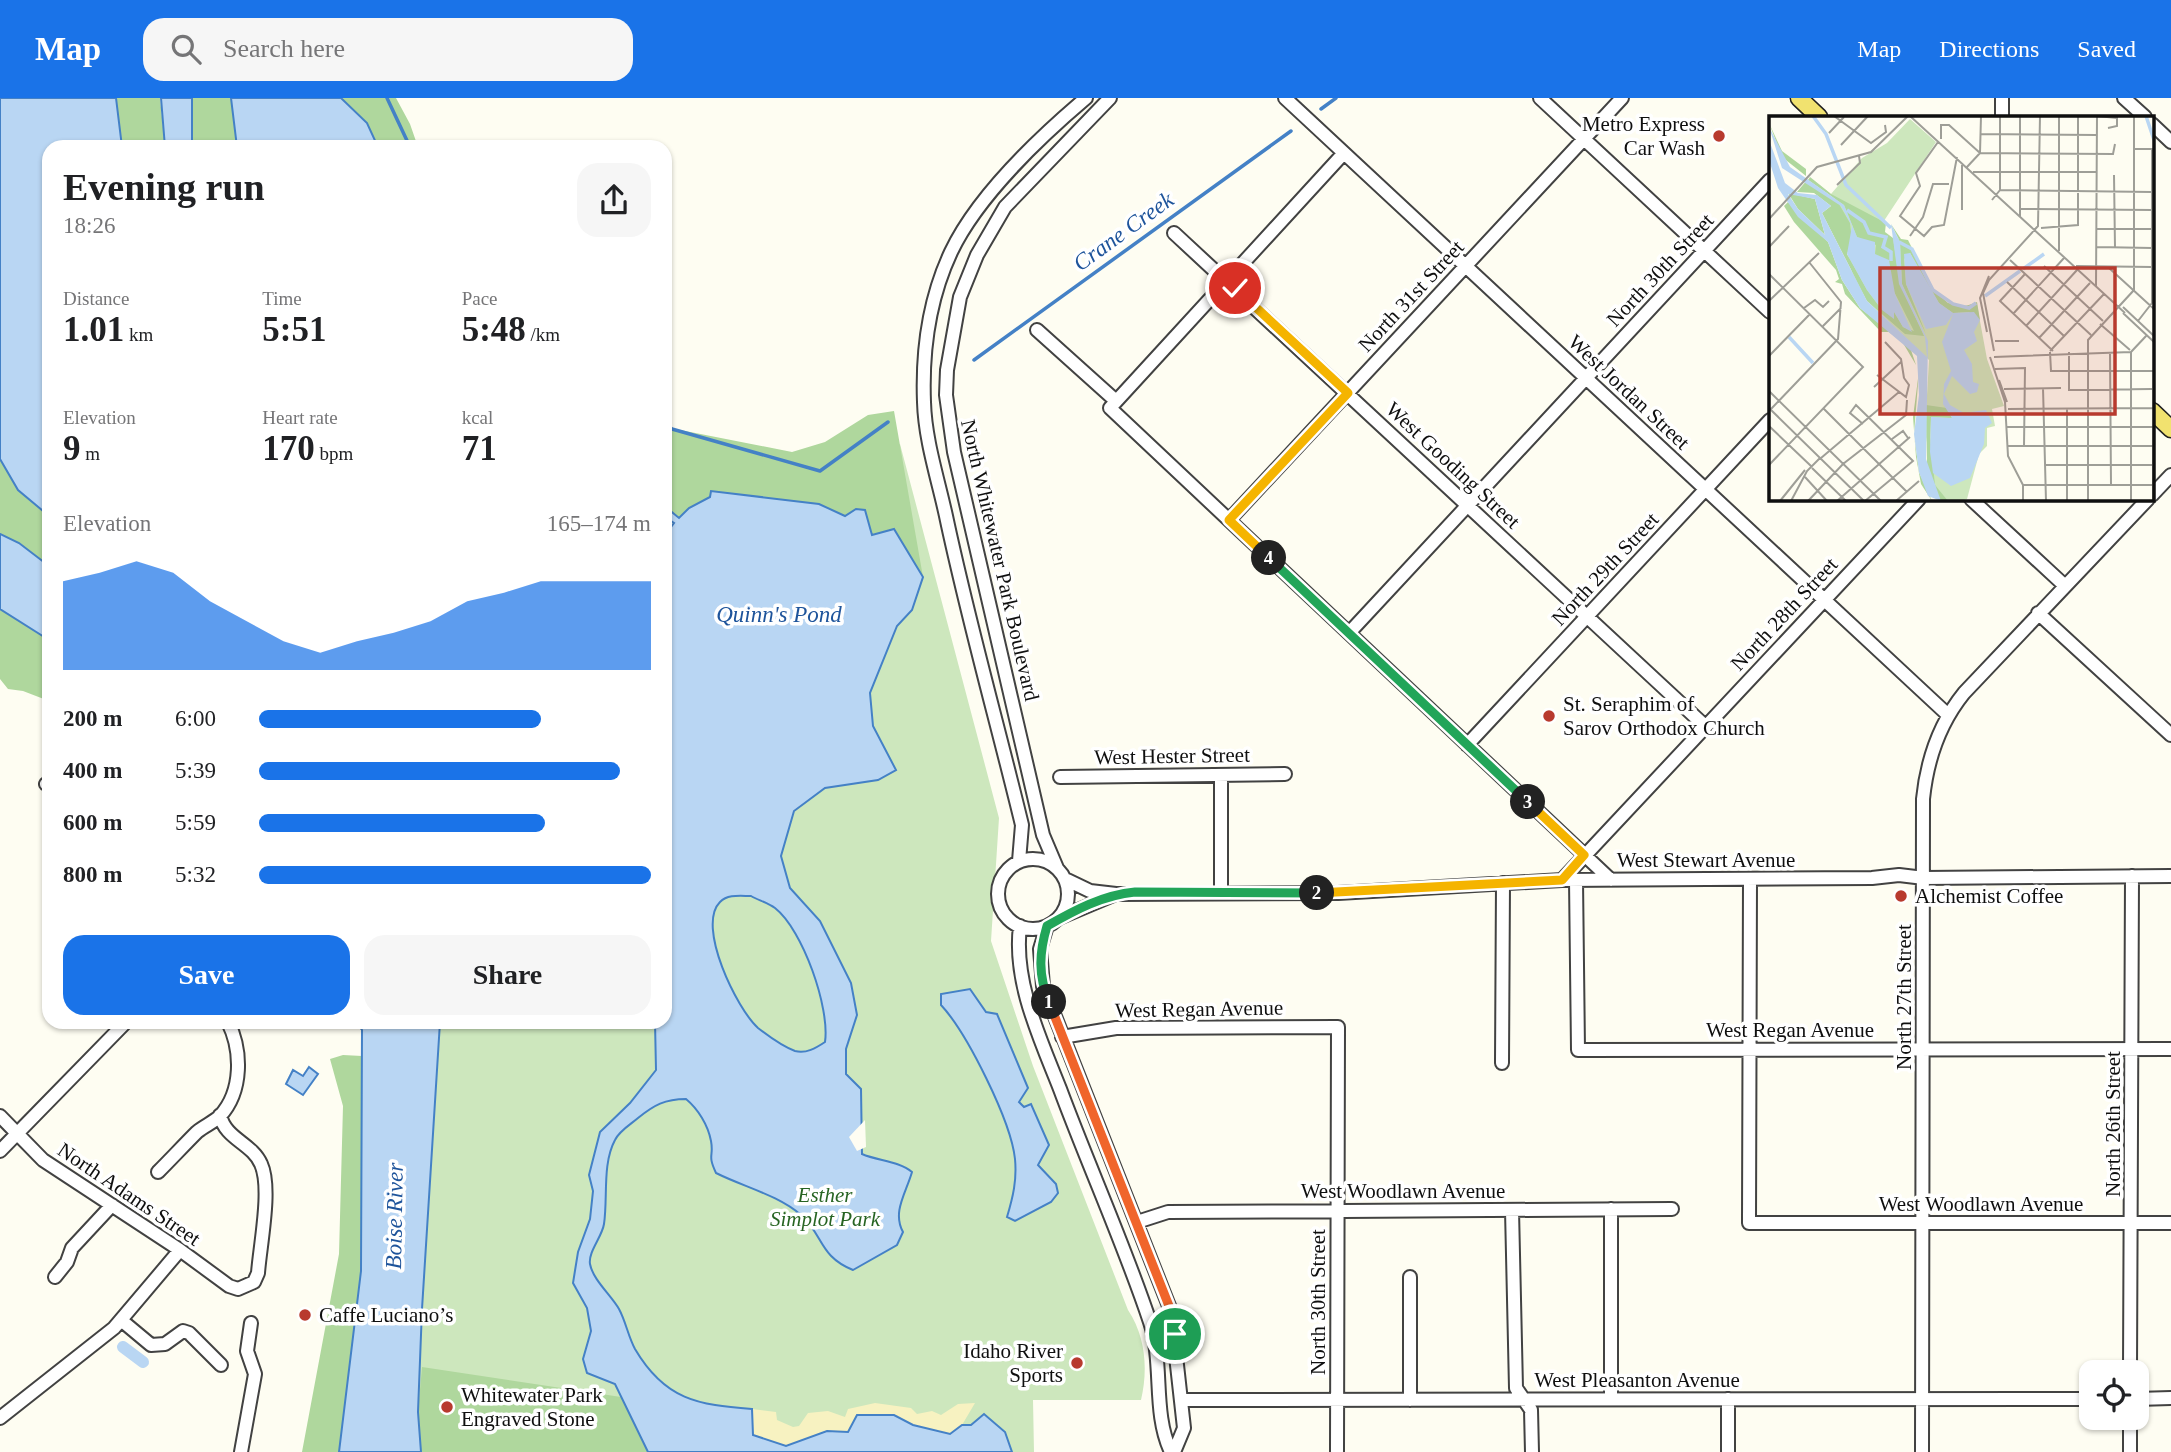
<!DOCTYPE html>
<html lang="en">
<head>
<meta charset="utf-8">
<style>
  :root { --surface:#fff; --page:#f6f6f6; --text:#202124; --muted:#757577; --accent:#1a73e8 }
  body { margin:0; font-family:Georgia,serif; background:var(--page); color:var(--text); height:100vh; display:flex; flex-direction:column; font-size:26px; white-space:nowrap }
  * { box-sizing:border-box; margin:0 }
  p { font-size:23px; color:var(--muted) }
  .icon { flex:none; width:38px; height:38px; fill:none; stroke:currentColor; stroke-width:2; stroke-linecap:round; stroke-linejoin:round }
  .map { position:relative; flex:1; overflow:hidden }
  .side { position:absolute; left:42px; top:42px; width:630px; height:889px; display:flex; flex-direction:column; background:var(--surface); border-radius:21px; box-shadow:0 2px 5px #0004 }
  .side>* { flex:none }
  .buttons { position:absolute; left:2079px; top:1262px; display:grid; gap:14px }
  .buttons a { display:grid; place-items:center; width:70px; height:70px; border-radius:14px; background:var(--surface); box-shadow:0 2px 5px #0004; font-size:35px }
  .pin { position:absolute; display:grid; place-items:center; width:60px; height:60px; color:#fff; margin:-30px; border:4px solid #fff; border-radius:50%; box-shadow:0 2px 7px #0007 }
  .km { position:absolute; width:35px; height:35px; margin:-18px; border-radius:50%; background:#222; color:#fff; font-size:19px; line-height:35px; text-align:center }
  .round { display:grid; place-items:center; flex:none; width:74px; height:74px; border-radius:21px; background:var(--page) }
  .headline { display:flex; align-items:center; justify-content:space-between; height:119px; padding:0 21px }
  h1 { font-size:38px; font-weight:600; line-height:52px }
  .stats { display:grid; grid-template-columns:repeat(3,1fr); gap:10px; height:119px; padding:7px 21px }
  .stats div { display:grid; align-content:center }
  .stats b { font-size:35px; font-weight:600 }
  .stats small { font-size:19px; font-weight:400 }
  .stats p { font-size:19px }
  .chart { height:196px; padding:14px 21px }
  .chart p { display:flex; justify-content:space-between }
  .chart svg { width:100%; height:126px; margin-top:7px; fill:var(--accent); opacity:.7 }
  .action { display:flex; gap:14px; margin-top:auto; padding:14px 21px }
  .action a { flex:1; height:80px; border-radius:21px; background:var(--accent); color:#fff; font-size:28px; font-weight:600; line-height:80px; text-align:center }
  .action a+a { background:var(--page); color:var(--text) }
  ul { padding:0 21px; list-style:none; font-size:23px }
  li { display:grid; grid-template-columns:112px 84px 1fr; align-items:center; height:52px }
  li i { height:18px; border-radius:9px; background:var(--accent) }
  header { display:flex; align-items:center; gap:42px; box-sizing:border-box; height:98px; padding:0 35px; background:var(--accent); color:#fff }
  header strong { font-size:33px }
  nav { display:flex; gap:38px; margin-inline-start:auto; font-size:24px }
  .search { width:490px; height:63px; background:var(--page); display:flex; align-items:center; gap:18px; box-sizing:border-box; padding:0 24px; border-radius:21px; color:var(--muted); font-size:26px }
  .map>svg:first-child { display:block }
  .green { fill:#cde7bd }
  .forest { fill:#afd79d }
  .sand { fill:#f7f2c1 }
  .water { fill:#b9d6f3; stroke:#4481c6; stroke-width:2; fill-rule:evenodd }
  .pier { fill:#fefdf2 }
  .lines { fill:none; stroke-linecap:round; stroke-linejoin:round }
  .stream { stroke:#4481c6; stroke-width:3.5 }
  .canal { stroke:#b9d6f3; stroke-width:12 }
  .minor-casing { stroke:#424242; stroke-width:16 }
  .major-casing { stroke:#202020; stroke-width:19 }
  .minor { stroke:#fff; stroke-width:12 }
  .major { stroke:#f1e26f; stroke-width:16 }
  .split-1-casing { stroke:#fff; stroke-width:14 }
  .split-2-casing { stroke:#fff; stroke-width:14 }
  .split-3-casing { stroke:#fff; stroke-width:14 }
  .split-4-casing { stroke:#fff; stroke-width:14 }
  .split-5-casing { stroke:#fff; stroke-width:14 }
  .split-1 { stroke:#f0652b; stroke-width:9 }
  .split-2 { stroke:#22a559; stroke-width:9 }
  .split-3 { stroke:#f5b400; stroke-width:9 }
  .split-4 { stroke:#22a559; stroke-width:9 }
  .split-5 { stroke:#f5b400; stroke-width:9 }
  .poi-dot { fill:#b83a2e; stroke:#fff; stroke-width:2.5 }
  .labels { text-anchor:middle; stroke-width:7; stroke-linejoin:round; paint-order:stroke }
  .poi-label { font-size:21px; fill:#0f0f0f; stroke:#fff; text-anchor:start }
  .street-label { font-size:21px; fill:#0f0f0f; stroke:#fff }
  .park-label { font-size:21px; font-style:italic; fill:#276422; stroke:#fff }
  .water-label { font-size:23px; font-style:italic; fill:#1e549b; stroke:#fff }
  .inset-river { fill:none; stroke:#b9d6f3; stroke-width:3.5 }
  .inset-road { fill:none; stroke:#9e9e97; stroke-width:2 }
  .view { fill:#b83a2e; fill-opacity:0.15; stroke:#b83a2e; stroke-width:3.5 }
  .inset-edge { fill:none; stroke:#0f0f0f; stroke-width:3.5 }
</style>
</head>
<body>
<header>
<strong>Map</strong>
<div class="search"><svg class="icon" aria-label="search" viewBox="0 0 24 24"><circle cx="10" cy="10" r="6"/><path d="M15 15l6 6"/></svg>Search here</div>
<nav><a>Map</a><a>Directions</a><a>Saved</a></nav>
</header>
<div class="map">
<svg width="2171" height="1354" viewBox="0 0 2171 1354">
  <rect width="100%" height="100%" fill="#fefdf2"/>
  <path class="green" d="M900,346l99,374 -8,123 42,125 95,244c18,27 20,60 13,90h-108l1,52h-613l-3,-40 4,-103 18,-287h225v-575l166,27z"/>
  <path class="forest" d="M116,0h44l5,49h-43z
    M192,0h39l6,49h-45z
    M341,0h55l14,26 8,23h-40l-11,-24z
    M894,313l29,166 -29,-47 -22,5 -16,-26 -10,7 -27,-12 -108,-12 -1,5 -21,11 -10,10 -12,-10 -2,-81 127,25 33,-10 43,-27z
    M0,361l18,31 31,26v50l-30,-23 -19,-9z
    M0,511l49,31v61l-26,-10 -15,-2 -8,-10z
    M343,957l19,1 -1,216 -22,180h-37l37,-198 4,-148 -13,-47z
    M422,1269l199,30 27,55h-227l-3,-40z"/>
  <path class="sand" d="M875,1305l36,5 6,6 15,-3 9,4 17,-11 17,-1 -13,22 -12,10 -37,-10 -19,-10h-37l-9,17 -21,-1 -41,15 -34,-11c-2,-9 2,-16 0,-26l24,3 1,8 16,7 6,-1 9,-13 20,-2 17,6 3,-8z"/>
  <path class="water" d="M0,0h116l6,49h-73v369l-31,-26 -18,-31z
    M161,0h31v49h-27z
    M231,0h110l26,25 11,24h-141z
    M665,386l3,7 -1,17 12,10 10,-10 21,-11 1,-6 108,13 26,12 11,-7 9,1 7,25 22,-6 29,48 -11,33 -15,16 -27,67 3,33 23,44 -18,10 -53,8 -31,23 -13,45 9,32 30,33 31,62 6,32 -11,34v25l15,15 1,65c16,7 37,7 50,18 -6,21 -20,40 -9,60l-6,13 -44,25c-34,-14 -29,-34 -52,-55 -23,-20 -57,-28 -85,-42 -9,-19 -2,-16 -5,-32 -3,-16 -13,-32 -25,-42 -21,0 -32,6 -48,19 -7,6 -19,13 -23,22 -13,24 -7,58 -11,84 -2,13 -16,28 -14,40 3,16 21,31 29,45 7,13 9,27 16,40 30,51 63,56 117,60l1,26 33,11 41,-15 21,1 9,-17h37l19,10 37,9 12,-9h9l13,-11 21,18 7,20h-364l-33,-68 -28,-11 -4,-14 8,-28 -4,-23 -14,-25 5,-31 12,-33 3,-28 -4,-16 11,-43 30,-29 26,-33 -1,-48h10v-487l9,-12 -9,-6zM751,798c7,4 17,7 24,12 28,22 55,100 50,134 -9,6 -19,12 -30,9 -11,-4 -28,-16 -37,-23 -21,-19 -62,-102 -38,-126 8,-8 20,-6 31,-6z
    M0,436l19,9 30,23v74l-49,-31z
    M970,891l16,23 11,2 31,74 -9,14 5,5 7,-3 18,41 -11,20 18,19 2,9 -7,9 -36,19 -8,-4c6,-20 10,-37 8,-58 -4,-38 -48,-126 -74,-154v-11z
    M356,924h84l-18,287 -4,103 3,40h-82l22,-181 1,-241z
    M309,969l9,7 -15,21 -17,-11 7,-14 10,6z"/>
  <path class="pier" d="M865,1022l1,27 -9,4 -8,-14z"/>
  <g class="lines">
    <path class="stream" d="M387,0l23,49
      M1321,11l15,-11
      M974,262l317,-229
      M665,326l7,5 148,42 68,-49"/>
    <path class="canal" d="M123,1249l20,15"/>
    <defs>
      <path id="minor" d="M1285,0l662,616
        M1540,0l230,214
        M2002,0v19
        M2124,0l21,19
        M2152,26l19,18
        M1343,56l-233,254 501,472
        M1174,135l531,493
        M1037,232l79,71
        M2152,397l19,-20
        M1971,401l93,86
        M1229,422l393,-422
        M2038,515l133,122
        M1349,535l421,-453
        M1467,647l303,-325
        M1060,679l225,-3
        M46,686l3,1
        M998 796a35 35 0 1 1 70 0a35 35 0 1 1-70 0Z
        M1019,763l3,-36c-25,-103 -54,-205 -76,-309 -8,-37 -21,-76 -22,-114 -2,-52 5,-103 27,-150 26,-55 89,-115 135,-154
        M1057,770l-14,-33 -89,-383 -8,-57 1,-25 13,-73 17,-42 28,-48 105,-109
        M1065,781l25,12 26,3 222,-1 224,-13 310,-2 27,-3 25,3 247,-2
        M1750,781l-1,344h422
        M1562,782l357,-381
        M1576,782l2,170 593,-1
        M1221,794v-117
        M1059,820l57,-24
        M1020,828c-7,56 20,112 40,163 29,78 64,155 90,233 14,42 2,90 21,130
        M1047,828l-7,23 3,37 128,325 13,117 -10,24
        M1062,939l54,-9 222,-1 -1,425
        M1502,965l1,-180
        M0,1018l43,44 137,90 49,36 9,3 16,-7 4,-9c2,-28 14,-85 3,-109 -9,-21 -36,-25 -41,-49
        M0,1053l126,-129
        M158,1074c13,-13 26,-27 39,-40 7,-6 17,-10 23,-16 23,-25 22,-66 8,-94
        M1611,1111v190
        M1512,1112l4,178 15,22 1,42
        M1137,1124l31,-10 504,-3
        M55,1179l12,-15 5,-14 40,-43
        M1410,1179v123
        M121,1222l30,25 14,-1 18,-13 6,2 32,32
        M2130,1274l2,-496
        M1728,1301v53
        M2137,1301l34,-1
        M1183,1302l908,-1
        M0,1320l114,-90 66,-78
        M2130,1320v34
        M241,1354l14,-78 -8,-23 4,-28
        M1922,1354l1,-653c4,-39 16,-75 41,-106l184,-194"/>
      <path id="major" d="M1799,0l20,19
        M2152,313l19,18"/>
    </defs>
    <use href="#minor" class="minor-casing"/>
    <use href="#major" class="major-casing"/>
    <use href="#minor" class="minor"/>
    <use href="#major" class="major"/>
  </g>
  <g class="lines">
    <defs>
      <path id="split-1" d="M1049,904l122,309 4,23"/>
      <path id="split-2" d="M1049,904c-11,-27 -10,-49 -2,-76 28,-16 56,-31 88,-34l182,1"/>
      <path id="split-3" d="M1317,795l245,-13 22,-25 -56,-53"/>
      <path id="split-4" d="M1269,460l259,244"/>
      <path id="split-5" d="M1235,190l113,105 -119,127 40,38"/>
    </defs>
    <use href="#split-1" class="split-1-casing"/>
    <use href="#split-2" class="split-2-casing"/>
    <use href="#split-3" class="split-3-casing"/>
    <use href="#split-4" class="split-4-casing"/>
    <use href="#split-5" class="split-5-casing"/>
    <use href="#split-1" class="split-1"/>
    <use href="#split-2" class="split-2"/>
    <use href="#split-3" class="split-3"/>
    <use href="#split-4" class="split-4"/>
    <use href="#split-5" class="split-5"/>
  </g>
  <g class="poi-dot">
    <circle cx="1719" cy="38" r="7"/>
    <circle cx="1549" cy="618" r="7"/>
    <circle cx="1901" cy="798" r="7"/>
    <circle cx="305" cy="1217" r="7"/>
    <circle cx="1077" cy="1265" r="7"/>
    <circle cx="447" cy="1309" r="7"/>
  </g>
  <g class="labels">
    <g class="poi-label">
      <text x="1705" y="33" text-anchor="end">Metro Express<tspan x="1705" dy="24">Car Wash</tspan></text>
      <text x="1563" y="613">St. Seraphim of<tspan x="1563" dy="24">Sarov Orthodox Church</tspan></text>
      <text x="1915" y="805">Alchemist Coffee</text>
      <text x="319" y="1224">Caffe Luciano’s</text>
      <text x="1063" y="1260" text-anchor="end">Idaho River<tspan x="1063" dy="24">Sports</tspan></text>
      <text x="461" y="1304">Whitewater Park<tspan x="461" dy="24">Engraved Stone</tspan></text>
    </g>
    <g class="street-label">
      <text transform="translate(1660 172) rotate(-47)" y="7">North 30th Street</text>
      <text transform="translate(1411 198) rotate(-47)" y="7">North 31st Street</text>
      <text transform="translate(1629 294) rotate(43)" y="7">West Jordan Street</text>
      <text transform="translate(1453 367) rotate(43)" y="7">West Gooding Street</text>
      <text transform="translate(1000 462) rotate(77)" y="7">North Whitewater Park Boulevard</text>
      <text transform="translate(1605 471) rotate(-47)" y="7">North 29th Street</text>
      <text transform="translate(1784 516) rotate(-47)" y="7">North 28th Street</text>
      <text transform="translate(1172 658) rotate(-1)" y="7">West Hester Street</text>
      <text x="1706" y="769">West Stewart Avenue</text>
      <text transform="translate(1904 899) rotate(-90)" y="7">North 27th Street</text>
      <text transform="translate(1199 911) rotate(-1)" y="7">West Regan Avenue</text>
      <text x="1790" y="939">West Regan Avenue</text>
      <text transform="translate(2113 1026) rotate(-90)" y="7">North 26th Street</text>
      <text x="1403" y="1100">West Woodlawn Avenue</text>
      <text transform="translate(129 1096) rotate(34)" y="7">North Adams Street</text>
      <text x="1981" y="1113">West Woodlawn Avenue</text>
      <text transform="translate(1318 1204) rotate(-90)" y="7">North 30th Street</text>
      <text x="1637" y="1289">West Pleasanton Avenue</text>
    </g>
    <g class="park-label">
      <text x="825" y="1104">Esther<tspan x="825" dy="24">Simplot Park</tspan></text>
    </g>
    <g class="water-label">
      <text transform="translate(1123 133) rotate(-36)" y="8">Crane Creek</text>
      <text x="779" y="524">Quinn's Pond</text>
      <text transform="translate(394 1118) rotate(-89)" y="8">Boise River</text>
    </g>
  </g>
  <g transform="translate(1769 18)">
    <rect width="385" height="385" fill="#fefdf2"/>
    <path d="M141,3l26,23 -64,97h29l33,51 17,16 26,-1 10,54 17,47 -12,3 3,17 -8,2v18l-8,8 -12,45 -6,2h-20l-6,-8 -10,-63 4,-70 -62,-59 -14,-25 -18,-77 -25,-22 21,17 31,-36 25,-15z" fill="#cde7bd"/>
    <path d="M0,7l13,28 24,18v7l-24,-19zM41,61l21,17 55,29 -1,9 8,6 7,46 24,52 -19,-2 -38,-33 -45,-88 9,-7 -17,-13 -17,-1 10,-12 32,24 11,19 2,18 -5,13 20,36 15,20h11l10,17 11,4 -39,-77 1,-9 -19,-8 -13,-32 -36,-25zM19,77l27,6 10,36 -27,-26zM19,86l40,40 14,38 18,28 50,39 6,18 -13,-22 -14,-11h-8l-36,-38 -3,-10 -7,-2 4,-3 -3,-9 -42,-48 -10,-16zM122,108l10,15 7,1 25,50 15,13 18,3 11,-4 3,18 -11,-8 -16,1 -14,-10 -29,-50 -6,6 2,25 20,50 -24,-50 -2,-42zM150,255l-5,63 5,38 13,29 -11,-17 -5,-27 -3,-40zM157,289l21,3 5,10 -21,-1 -1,20 5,48 13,16h-7l-6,-8 -8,-27z" fill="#afd79d"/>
    <path d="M0,11l21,40 54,38 13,32 18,5v12l14,6 6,34 17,38 -9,-5 -9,-15v7l-12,-9 -15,-20 -20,-36 5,-28 -11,-20 -59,-38zM0,24l16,43 13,10 19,2 14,11 -9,7 45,88 60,56 -2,-20 -26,-53 -8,-60 9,18 2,42 26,57 -2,118 15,42 -13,-5 -9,-24 -5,-38 5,-39 -2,-39 -57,-48 -18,-28 -14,-38 -30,-25 -20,-29 -9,-28zM19,78l27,5 10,36 -27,-26zM141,137l29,50 14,10 21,-1 6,8 -6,12 3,9 -13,9 8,14 1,18 6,2 -2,8 -7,2 -18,-18 -8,18 6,11 14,8 22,-3 6,13 -7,5 -1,16 -14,34 -19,8 -18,-13 -3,-21 1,-35 21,1 -9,-14 1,-20 7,-13 -9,-29 11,-28 -7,11 -20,4 -20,-45 -2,-30z" fill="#b9d6f3" fill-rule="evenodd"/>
    <path class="inset-river" d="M44,0l13,18 20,51 45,43M377,0l8,24M78,94l17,12 5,11 17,4 -3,10 8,5v9M130,126l13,7 21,41 20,14 16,4 7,-5M254,153l21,-15M216,180l35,-25M20,221l24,26"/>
    <path class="inset-road" d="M65,0l37,27 15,-11 -1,-7M141,0l215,197M290,0v135M328,0l20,2v8l-9,2M60,17l15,-16M212,18l116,1M172,23v-14h8l31,28 133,1 2,-10M169,26l-22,31 4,13 -20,30 24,20 8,-9 12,-2 13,-68M72,29l27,-29M365,33h18v154l-14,18M198,51l13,-14 1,-37M204,56h124M345,59l1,73M68,69l23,-22 -1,-7M231,74l152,2M223,84l8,-10v-74M251,93l132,1M193,94v-45M251,101v-101M0,103l48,-52 54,-15 37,-36M272,112l37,-3v-109M328,113h55M141,120l13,-19 10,-33h16M0,131l20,-21M328,131l55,1M241,144l81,75M275,150l59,55M307,150l76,1M340,152l45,41M0,158l94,93 -94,98M256,158l-25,27 53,50M238,166l57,54M327,171l1,-171M0,185l50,-48M354,191l31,29M35,192l11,-8 8,7 6,-6M354,197l31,29M244,198l51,-56M331,208l30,26M54,210l18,-18M257,210l51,-56M218,216l-7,-34 9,-22M270,222l51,-55M226,225h24M116,226l16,17 3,19M225,235l-11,-58 6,-13 49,-54 2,-110M281,235l54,-57M281,236l1,19h102M300,236v38l83,-1M341,236l1,133M0,240l41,-42M221,241l15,45 3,54 15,29v16M225,241l137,-5M226,253l30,-1 -1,78M108,259l29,22 3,-12 -5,-7M230,264l8,22M105,271l27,-25M274,272l3,113M235,273l57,-1M0,275l112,110M0,292l95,93M2,293l67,-70 3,-37 -32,-40M55,293l83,83M239,293l146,-1M94,308l-13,-11 6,-8 57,56 -48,40M0,310l42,40M238,311h147M123,323l11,-8 5,7M238,330h147M52,342l78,-66M277,349h106M43,352l34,33M36,361l22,24M254,369h131M11,385l25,-31M22,385l16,-30 13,-13M39,385l35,-37 63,-49 1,-15M68,385l73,-64M127,385l23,-20M298,385v-92M319,385v-161l46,-50v-174M362,385v-149l16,-17M384,385l1,-142"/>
    <path class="view" d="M111,152h235v146h-235z"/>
    <rect width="385" height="385" class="inset-edge"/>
  </g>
</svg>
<div class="buttons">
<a><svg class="icon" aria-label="locate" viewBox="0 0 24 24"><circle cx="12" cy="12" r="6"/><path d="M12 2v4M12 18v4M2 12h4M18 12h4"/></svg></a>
</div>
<div class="pin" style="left:1175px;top:1236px;background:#1e9e55"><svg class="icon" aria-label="arrive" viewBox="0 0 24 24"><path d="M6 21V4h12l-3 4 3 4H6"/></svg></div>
<div class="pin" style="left:1235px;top:190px;background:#d93025"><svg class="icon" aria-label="check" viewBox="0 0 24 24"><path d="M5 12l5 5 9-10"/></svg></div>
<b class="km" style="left:1049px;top:904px">1</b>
<b class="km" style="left:1317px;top:795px">2</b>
<b class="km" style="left:1528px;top:704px">3</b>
<b class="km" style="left:1269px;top:460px">4</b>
<section class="side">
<div class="headline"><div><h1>Evening run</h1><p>18:26</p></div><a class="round"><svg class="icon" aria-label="share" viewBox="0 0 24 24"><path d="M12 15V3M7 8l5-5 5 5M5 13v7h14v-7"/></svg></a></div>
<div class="stats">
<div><p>Distance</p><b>1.01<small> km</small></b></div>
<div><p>Time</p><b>5:51</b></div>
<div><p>Pace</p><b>5:48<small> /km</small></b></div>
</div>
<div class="stats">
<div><p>Elevation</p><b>9<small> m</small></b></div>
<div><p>Heart rate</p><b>170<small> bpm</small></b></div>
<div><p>kcal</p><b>71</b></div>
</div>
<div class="chart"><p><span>Elevation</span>165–174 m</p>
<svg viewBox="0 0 160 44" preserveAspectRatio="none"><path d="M0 44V13L10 10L20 6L30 10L40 20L50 27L60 34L70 38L80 34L90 31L100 27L110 20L120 17L130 13L140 13L150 13L160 13V44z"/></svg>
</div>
<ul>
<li><b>200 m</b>6:00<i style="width:72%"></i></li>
<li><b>400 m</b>5:39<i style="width:92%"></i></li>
<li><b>600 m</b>5:59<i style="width:73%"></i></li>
<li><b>800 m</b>5:32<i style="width:100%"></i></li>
</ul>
<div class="action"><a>Save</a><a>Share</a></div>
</section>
</div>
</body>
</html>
